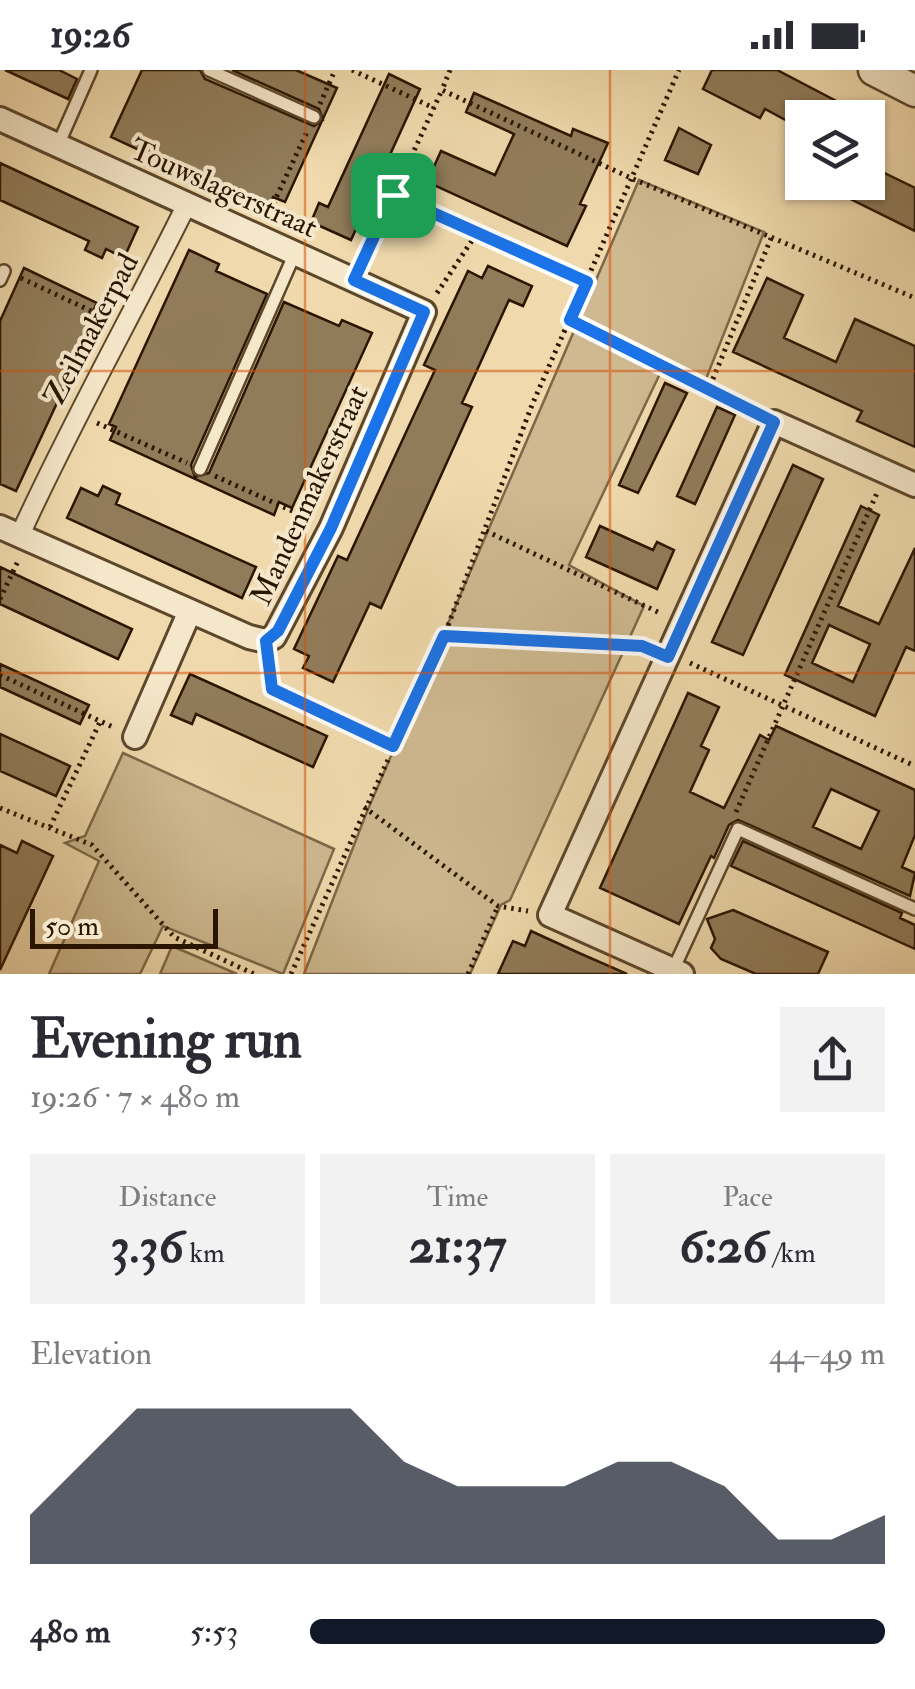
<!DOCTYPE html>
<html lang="en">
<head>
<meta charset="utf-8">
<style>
  :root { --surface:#fff; --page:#f2f2f3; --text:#2b2b33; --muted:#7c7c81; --accent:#111827 }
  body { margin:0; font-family:"IM FELL Double Pica",serif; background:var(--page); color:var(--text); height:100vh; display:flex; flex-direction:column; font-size:38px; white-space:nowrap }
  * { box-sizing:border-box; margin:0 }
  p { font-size:32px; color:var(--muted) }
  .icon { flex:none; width:55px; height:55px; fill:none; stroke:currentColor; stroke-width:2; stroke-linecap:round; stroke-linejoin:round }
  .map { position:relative; height:904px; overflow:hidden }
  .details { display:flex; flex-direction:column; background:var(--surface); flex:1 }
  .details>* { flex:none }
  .fabs { position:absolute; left:785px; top:30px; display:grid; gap:20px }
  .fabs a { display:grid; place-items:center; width:100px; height:100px; border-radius:0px; background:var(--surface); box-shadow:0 2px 8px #0004; font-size:50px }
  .scale { position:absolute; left:30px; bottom:25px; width:188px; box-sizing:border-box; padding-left:10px; border:5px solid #2a1600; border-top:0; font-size:28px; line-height:35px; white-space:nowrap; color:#2a1600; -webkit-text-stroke:8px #f5e7ca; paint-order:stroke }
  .pin { position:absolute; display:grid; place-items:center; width:85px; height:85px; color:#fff; margin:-42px; border-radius:20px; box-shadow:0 5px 15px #0006 }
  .round { display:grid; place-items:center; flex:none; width:105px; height:105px; border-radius:0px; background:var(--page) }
  .summary { display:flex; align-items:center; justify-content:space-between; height:170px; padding:0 30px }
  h1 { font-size:55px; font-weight:700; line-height:75px }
  .stats { display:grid; grid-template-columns:repeat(3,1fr); gap:15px; height:170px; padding:10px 30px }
  .stats div { display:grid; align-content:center; border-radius:0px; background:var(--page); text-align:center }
  .stats b { font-size:50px; font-weight:700 }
  .stats small { font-size:28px; font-weight:400 }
  .stats p { font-size:28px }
  .chart { height:280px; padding:20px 30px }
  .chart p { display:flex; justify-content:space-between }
  .chart svg { width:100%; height:180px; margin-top:10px; fill:var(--accent); opacity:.7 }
  ul { padding:0 30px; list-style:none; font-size:32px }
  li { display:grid; grid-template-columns:160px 120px 1fr; align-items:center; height:75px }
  li i { height:25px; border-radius:12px; background:var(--accent) }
  .status { display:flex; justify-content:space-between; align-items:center; height:70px; padding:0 50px; background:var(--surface); direction:ltr }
  .status svg { height:28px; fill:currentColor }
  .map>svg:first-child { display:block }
  .green { fill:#ceb990; stroke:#7c6848; stroke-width:2.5 }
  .building { fill:#917c5a; stroke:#2a1600; stroke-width:2.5; fill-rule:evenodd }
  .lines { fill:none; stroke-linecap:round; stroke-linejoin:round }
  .service-casing { stroke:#5c472b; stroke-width:16 }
  .pedestrian-casing { stroke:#5c472b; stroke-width:22 }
  .minor-casing { stroke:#5c472b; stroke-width:28 }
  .tertiary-casing { stroke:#5c472b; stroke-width:35 }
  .path { stroke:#2a1600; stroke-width:5; stroke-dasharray:2.5 5; stroke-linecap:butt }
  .service { stroke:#f5e7ca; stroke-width:11 }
  .pedestrian { stroke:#f5e7ca; stroke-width:18 }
  .minor { stroke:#f5e7ca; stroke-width:22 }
  .tertiary { stroke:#f5e7ca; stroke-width:30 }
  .route-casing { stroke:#fff; stroke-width:20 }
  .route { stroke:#1a73e8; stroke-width:12 }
  .grid { fill:none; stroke:#d5520b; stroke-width:2.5; stroke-opacity:0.55 }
  .labels { text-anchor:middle; stroke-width:8; stroke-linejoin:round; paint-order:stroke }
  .street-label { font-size:30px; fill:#2a1600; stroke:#f5e7ca }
</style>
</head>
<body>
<div class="status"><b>19:26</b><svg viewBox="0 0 49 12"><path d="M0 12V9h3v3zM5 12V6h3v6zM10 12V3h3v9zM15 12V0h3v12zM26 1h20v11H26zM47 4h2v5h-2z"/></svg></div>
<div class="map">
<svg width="915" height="904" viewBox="0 0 915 904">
  <rect width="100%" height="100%" fill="#f0daad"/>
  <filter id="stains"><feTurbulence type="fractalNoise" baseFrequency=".002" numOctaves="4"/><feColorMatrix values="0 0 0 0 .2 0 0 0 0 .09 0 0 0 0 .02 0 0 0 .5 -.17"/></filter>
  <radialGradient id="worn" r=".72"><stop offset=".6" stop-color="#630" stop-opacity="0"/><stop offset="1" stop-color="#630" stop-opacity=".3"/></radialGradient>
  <path class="green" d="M639,110l125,52 -58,147 -41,-16 -96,202 75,41 -134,294 -9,5 -31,69h-166l62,-160z
    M123,683l211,96 -51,125 -120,-48 -23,48h-91l50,-113 -34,-18 20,-7z
    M172,876l65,28h-77z"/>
  <path class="building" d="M5,0h54l18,9 -9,20z
    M142,0h58l5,9 109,47 9,-6 -4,-11 -87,-39h64l41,18 -52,114 -12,-5 -6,13 -156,-73z
    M712,0h65l65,34 -7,14h-33v11l-37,-20 -5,9 -57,-29z
    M389,4l31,15 -69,151 -40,-18 8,-19 9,4z
    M474,23l97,43 2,-7 35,14 -28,61 6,2 -19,40 -140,-64 14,-31 54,24 19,-41 -48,-22z
    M679,58l32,17 -13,29 -33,-14z
    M0,93l138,64 -14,31 -18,-9 -4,9 -17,-8 4,-9 -89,-41z
    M868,95l47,23v43l-99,-49h52z
    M189,180l30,14 -3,7 51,23 -76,171 4,12 14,-4 75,-171 55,24 3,-6 30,13 -80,175 -13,-6 -5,13 -164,-75 6,-13 -7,-3z
    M488,196l44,20 -9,20 -14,-6 -47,103 10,4 -91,201 -11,-5 -37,79 -30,-14 6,-12 -15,-7 44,-93 9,4 67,-145 21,-45 -11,-5 44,-94 14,7z
    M24,198l73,35 -6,12 6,2 -81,174 -16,-7v-163z
    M767,208l36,17 -19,43 52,24 19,-43 60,27v101l-58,-26 5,-10 -129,-59z
    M665,313l22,10 -49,100 -19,-8z
    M717,337l18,8 -40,89 -18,-8z
    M793,395l30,14 -80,176 -31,-13z
    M103,416l17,8 -4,10 140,63 -14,31 -175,-80 14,-30 17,8z
    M861,436l18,9 -41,91 41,18 36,-76v103l-9,-4 -31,69 -90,-41zM829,555l41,19 -17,38 -41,-19z
    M600,456l53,24 4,-8 17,8 -17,39 -71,-32z
    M0,497l132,62 -14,30 -118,-55z
    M0,594l89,41 -9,19 -80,-37z
    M190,604l137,62 -14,31 -117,-53 -4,10 -21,-9z
    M688,623l31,14 -18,39 8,4 -19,42 34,16 36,-73 9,5 7,-14 139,64v45l-13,32 13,6 -5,23 -172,-76 -9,5 -15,33 -3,-2 -32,68 -79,-36zM831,719l48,22 -18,38 -48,-22z
    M0,664l70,32 -14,30 -56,-25z
    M22,771l31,15 -53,114v-125l17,8z
    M743,771l159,72 -2,5 15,7v24l-184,-83z
    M733,840l95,42 -10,22h-62l-35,-15 -10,-11 4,-9 -8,-20z
    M531,861l48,22 48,21h-129l15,-33 12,5z"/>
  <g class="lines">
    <defs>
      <path id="service" d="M209,0l105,47
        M58,75l33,-75
        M0,210l4,-9
        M200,399l95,-216
        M673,900l65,-141 177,80"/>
      <path id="pedestrian" d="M20,465c51,-112 112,-220 167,-331"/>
      <path id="minor" d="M0,49l424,193 -93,216 -57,109 -8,4 -17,-4 -249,-110
        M135,667l55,-126
        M682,904l-132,-59 224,-493 141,63"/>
      <path id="tertiary" d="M874,0l41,21"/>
    </defs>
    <use href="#service" class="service-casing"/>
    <use href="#pedestrian" class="pedestrian-casing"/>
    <use href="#minor" class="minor-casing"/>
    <use href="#tertiary" class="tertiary-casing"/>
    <path class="path" d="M352,0l82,38
      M450,0l-8,20 191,89 282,119
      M320,34l15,-34
      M393,125l194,86
      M267,147l40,-85
      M364,189l78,-169
      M21,208l85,40
      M437,223l42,-63
      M571,251l183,89
      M710,316l62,-150
      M97,353l90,40
      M215,406l95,43
      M486,461l176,83
      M0,529l18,-38
      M444,566l202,12
      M690,593l225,103
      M269,594l3,25 121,57
      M0,605l115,53
      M364,737l134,99 30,5
      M0,738l92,37 82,92 80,37
      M736,742l141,-319
      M50,757l50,-105
      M291,904l153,-338 88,-231 147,-335
      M468,904l30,-68"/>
    <use href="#service" class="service"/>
    <use href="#pedestrian" class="pedestrian"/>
    <use href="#minor" class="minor"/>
    <use href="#tertiary" class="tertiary"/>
  </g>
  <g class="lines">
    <defs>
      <path id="route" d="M393,125l194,87 -17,38 204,102 -106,235 -26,-11 -198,-10 -51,110 -121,-57 -6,-48 12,-10 53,-103 93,-216 -70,-32z"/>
    </defs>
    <use href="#route" class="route-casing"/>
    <use href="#route" class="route"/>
  </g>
  <path class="grid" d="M305,0v904M610,0v904M0,301h915M0,603h915"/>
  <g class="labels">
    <g class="street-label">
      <text transform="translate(224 118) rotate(24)" y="10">Touwslagerstraat</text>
      <text transform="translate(91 259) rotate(-62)" y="10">Zeilmakerpad</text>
      <text transform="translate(309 425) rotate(-65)" y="10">Mandenmakerstraat</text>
    </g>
  </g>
  <rect width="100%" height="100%" filter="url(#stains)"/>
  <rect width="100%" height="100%" fill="url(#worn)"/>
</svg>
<div class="fabs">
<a><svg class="icon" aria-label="layers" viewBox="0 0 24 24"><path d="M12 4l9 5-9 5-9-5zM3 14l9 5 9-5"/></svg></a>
</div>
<div class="scale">50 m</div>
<div class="pin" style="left:393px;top:125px;background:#1e9e55"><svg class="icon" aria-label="arrive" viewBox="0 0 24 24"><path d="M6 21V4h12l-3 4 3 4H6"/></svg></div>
</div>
<section class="details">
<div class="summary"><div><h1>Evening run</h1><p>19:26 · 7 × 480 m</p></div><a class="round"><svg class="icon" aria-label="share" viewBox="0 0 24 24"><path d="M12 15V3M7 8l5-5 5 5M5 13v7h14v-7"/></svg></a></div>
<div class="stats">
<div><p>Distance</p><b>3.36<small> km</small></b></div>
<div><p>Time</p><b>21:37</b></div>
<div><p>Pace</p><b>6:26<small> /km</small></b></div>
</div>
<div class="chart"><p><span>Elevation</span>44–49 m</p>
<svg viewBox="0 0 160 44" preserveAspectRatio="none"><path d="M0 44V32L10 19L20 6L30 6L40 6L50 6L60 6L70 19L80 25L90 25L100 25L110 19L120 19L130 25L140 38L150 38L160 32V44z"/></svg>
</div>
<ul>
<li><b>480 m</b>5:53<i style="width:100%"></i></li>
</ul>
</section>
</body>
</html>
